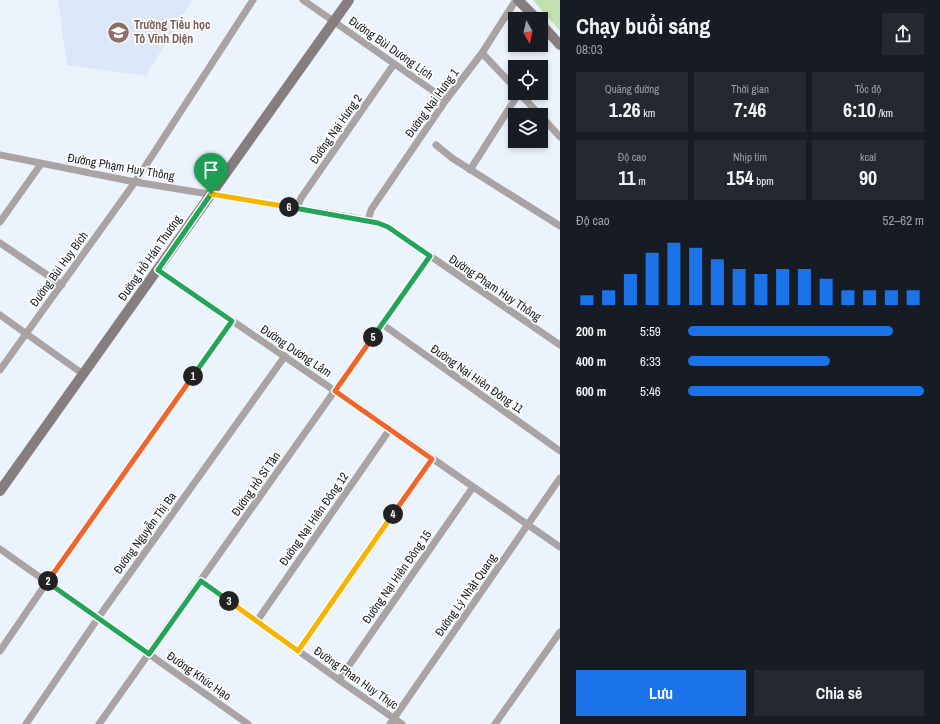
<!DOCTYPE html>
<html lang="vi">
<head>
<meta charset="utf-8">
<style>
  :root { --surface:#171b24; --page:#242831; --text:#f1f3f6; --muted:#9ea1a6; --accent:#1a73e8 }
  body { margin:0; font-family:"Archivo Narrow",sans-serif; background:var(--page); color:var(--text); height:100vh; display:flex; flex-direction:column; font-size:15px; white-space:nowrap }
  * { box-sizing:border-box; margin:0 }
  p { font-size:13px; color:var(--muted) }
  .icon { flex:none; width:22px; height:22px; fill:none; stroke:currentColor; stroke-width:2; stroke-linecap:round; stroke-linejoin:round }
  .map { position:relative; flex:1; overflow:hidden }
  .sheet { display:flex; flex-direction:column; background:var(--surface); width:380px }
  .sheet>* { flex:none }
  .needle { width:26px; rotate:172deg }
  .controls { position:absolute; left:508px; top:12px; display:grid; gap:8px }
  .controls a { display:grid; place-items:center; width:40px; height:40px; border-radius:0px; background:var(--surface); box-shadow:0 2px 6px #0003; font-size:20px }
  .pin { position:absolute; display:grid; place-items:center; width:34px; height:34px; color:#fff; margin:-41px -17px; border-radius:50% 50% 50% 0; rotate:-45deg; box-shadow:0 0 4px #0007 }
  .pin .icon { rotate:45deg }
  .km { position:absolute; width:20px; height:20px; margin:-10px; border-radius:50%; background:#222; color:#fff; font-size:11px; line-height:20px; text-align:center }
  .round { display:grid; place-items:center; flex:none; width:42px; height:42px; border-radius:0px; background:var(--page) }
  .headline { display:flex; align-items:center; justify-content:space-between; height:68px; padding:0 16px }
  h1 { font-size:22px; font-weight:700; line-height:30px }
  .metrics { display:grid; grid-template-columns:repeat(3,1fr); gap:6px; height:68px; padding:4px 16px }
  .metrics div { display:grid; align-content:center; border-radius:0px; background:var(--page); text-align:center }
  .metrics b { font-size:20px; font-weight:700 }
  .metrics small { font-size:11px; font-weight:400 }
  .metrics p { font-size:11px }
  .chart { height:112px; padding:8px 16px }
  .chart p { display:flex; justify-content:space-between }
  .chart svg { width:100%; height:72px; margin-top:4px; stroke:var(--accent); stroke-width:6 }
  .cta { display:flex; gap:8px; margin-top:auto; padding:8px 16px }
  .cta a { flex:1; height:46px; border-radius:0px; background:var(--accent); color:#fff; font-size:16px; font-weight:700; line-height:46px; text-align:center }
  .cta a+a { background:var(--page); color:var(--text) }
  ul { padding:0 16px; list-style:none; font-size:13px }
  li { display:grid; grid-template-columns:64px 48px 1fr; align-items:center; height:30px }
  li i { height:10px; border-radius:5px; background:var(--accent) }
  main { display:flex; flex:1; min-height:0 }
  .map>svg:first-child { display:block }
  .built { fill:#dbe7f8 }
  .green { fill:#c1e1b0 }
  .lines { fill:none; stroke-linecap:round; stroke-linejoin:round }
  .street { stroke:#a9a3a4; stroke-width:7 }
  .secondary { stroke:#867d7e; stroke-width:10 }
  .split-1-casing { stroke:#fff; stroke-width:8 }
  .split-2-casing { stroke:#fff; stroke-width:8 }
  .split-3-casing { stroke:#fff; stroke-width:8 }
  .split-4-casing { stroke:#fff; stroke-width:8 }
  .split-5-casing { stroke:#fff; stroke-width:8 }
  .split-6-casing { stroke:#fff; stroke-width:8 }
  .split-7-casing { stroke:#fff; stroke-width:8 }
  .split-1 { stroke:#22a559; stroke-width:5 }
  .split-2 { stroke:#f0652b; stroke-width:5 }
  .split-3 { stroke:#22a559; stroke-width:5 }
  .split-4 { stroke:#f5b400; stroke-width:5 }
  .split-5 { stroke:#f0652b; stroke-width:5 }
  .split-6 { stroke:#22a559; stroke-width:5 }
  .split-7 { stroke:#f5b400; stroke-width:5 }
  .labels { text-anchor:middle; stroke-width:3.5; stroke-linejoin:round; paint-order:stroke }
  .education-label { font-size:12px; font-weight:bold; fill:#785e54; stroke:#fff; text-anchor:start }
  .street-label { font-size:12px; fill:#191c20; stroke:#fff }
</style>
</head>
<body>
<main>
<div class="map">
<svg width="560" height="724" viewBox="0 0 560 724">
  <rect width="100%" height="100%" fill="#ebf3fd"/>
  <path class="built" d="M58,0h134l-46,76 -79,-11z"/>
  <path class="green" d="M533,0h27v31z"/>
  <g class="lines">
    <path class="street" d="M303,0l143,100
      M482,53l33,35
      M519,93l21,22
      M541,116l19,21
      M436,145l16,13 108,68
      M0,155l135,27 215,35 28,6 10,4 172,118
      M470,170l49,-77
      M297,208l4,-10 93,-134
      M368,221l3,-11 6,-9 69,-101 36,-47 34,-53
      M0,222l41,-58
      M0,243l62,42
      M158,270l177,121 225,156
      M0,315l83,59
      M382,324l178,127
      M0,370l135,-188 118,-182
      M0,549l248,175
      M201,581l138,99 63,44
      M257,621l133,-192
      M0,651l47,-69 185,-261
      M298,651l134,-192
      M339,680l134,-193
      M26,724l72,-106 187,-262
      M99,724l331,-468
      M390,724l170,-246
      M495,724l65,-92"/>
    <path class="secondary" d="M518,0l19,19
      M541,24l19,21
      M0,491l349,-491"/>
  </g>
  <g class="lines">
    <defs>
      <path id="split-1" d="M193,376l39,-55 -74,-51 53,-76"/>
      <path id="split-2" d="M48,581l145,-205"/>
      <path id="split-3" d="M48,581l-1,1 102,72 52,-73 28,20"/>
      <path id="split-4" d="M229,601l69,50 95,-137"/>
      <path id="split-5" d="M373,337l-38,54 97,68 -39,55"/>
      <path id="split-6" d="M289,207l89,16 10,4 42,29 -57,81"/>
      <path id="split-7" d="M211,194l78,13"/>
    </defs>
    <use href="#split-1" class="split-1-casing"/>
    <use href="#split-2" class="split-2-casing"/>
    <use href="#split-3" class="split-3-casing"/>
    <use href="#split-4" class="split-4-casing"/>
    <use href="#split-5" class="split-5-casing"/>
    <use href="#split-6" class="split-6-casing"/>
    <use href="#split-7" class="split-7-casing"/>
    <use href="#split-1" class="split-1"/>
    <use href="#split-2" class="split-2"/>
    <use href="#split-3" class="split-3"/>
    <use href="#split-4" class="split-4"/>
    <use href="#split-5" class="split-5"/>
    <use href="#split-6" class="split-6"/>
    <use href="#split-7" class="split-7"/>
  </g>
  <defs>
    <symbol id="school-disc" viewBox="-11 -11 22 22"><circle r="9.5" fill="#8d6e63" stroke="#fff"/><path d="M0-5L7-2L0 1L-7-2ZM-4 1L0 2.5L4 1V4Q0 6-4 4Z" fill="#fff"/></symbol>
  </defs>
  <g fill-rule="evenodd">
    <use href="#school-disc" x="106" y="20" width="25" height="25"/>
  </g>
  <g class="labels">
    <g class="education-label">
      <text x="134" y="29">Trường Tiểu học<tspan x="134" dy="14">Tô Vĩnh Diện</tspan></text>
    </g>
    <g class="street-label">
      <text transform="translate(391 48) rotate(35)" y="4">Đường Bùi Dương Lịch</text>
      <text transform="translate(432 103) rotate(-54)" y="4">Đường Nại Hưng 1</text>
      <text transform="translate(336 129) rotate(-55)" y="4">Đường Nại Hưng 2</text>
      <text transform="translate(121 167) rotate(10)" y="4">Đường Phạm Huy Thông</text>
      <text transform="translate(150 258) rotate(-55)" y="4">Đường Hồ Hán Thương</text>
      <text transform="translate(59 269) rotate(-54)" y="4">Đường Bùi Huy Bích</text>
      <text transform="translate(495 288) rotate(34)" y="4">Đường Phạm Huy Thông</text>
      <text transform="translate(296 351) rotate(34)" y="4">Đường Dương Lâm</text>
      <text transform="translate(477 379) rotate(35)" y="4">Đường Nại Hiên Đông 11</text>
      <text transform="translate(256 484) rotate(-55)" y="4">Đường Hồ Sĩ Tân</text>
      <text transform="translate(314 519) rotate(-55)" y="4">Đường Nại Hiên Đông 12</text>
      <text transform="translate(145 533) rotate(-54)" y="4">Đường Nguyễn Thị Ba</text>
      <text transform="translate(397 577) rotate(-55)" y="4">Đường Nại Hiên Đông 15</text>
      <text transform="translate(466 595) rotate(-55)" y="4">Đường Lý Nhật Quang</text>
      <text transform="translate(199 676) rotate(35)" y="4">Đường Khúc Hạo</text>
      <text transform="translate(356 678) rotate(35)" y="4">Đường Phan Huy Thực</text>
    </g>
  </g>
</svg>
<div class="controls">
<a><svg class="needle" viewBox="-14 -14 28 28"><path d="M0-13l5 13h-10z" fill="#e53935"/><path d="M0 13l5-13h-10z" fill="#9ea1a6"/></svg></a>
<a><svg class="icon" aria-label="locate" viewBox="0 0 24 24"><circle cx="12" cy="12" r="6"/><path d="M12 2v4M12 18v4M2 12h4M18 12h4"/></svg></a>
<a><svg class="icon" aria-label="layers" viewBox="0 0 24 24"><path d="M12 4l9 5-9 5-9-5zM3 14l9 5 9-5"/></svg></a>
</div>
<div class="pin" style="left:211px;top:194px;background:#1e9e55"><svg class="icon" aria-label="arrive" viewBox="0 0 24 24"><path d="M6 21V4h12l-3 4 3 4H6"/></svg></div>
<b class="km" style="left:193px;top:376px">1</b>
<b class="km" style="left:48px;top:581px">2</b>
<b class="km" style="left:229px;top:601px">3</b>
<b class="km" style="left:393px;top:514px">4</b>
<b class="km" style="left:373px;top:337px">5</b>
<b class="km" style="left:289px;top:207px">6</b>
</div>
<section class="sheet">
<div class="headline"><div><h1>Chạy buổi sáng</h1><p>08:03</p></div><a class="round"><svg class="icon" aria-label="share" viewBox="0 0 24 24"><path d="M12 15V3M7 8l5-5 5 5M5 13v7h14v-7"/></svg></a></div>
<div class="metrics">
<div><p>Quãng đường</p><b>1.26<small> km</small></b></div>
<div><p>Thời gian</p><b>7:46</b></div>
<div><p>Tốc độ</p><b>6:10<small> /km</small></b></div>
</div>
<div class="metrics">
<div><p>Độ cao</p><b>11<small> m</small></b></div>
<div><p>Nhịp tim</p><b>154<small> bpm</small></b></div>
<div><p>kcal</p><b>90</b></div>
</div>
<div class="chart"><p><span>Độ cao</span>52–62 m</p>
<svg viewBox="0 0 160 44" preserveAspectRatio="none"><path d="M5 44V38M15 44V35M25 44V25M35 44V12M45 44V6M55 44V9M65 44V16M75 44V22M85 44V25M95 44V22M105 44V22M115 44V28M125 44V35M135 44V35M145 44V35M155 44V35"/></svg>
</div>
<ul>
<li><b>200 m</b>5:59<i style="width:87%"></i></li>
<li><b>400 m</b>6:33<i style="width:60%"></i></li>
<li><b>600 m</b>5:46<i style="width:100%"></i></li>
</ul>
<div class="cta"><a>Lưu</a><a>Chia sẻ</a></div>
</section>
</main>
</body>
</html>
